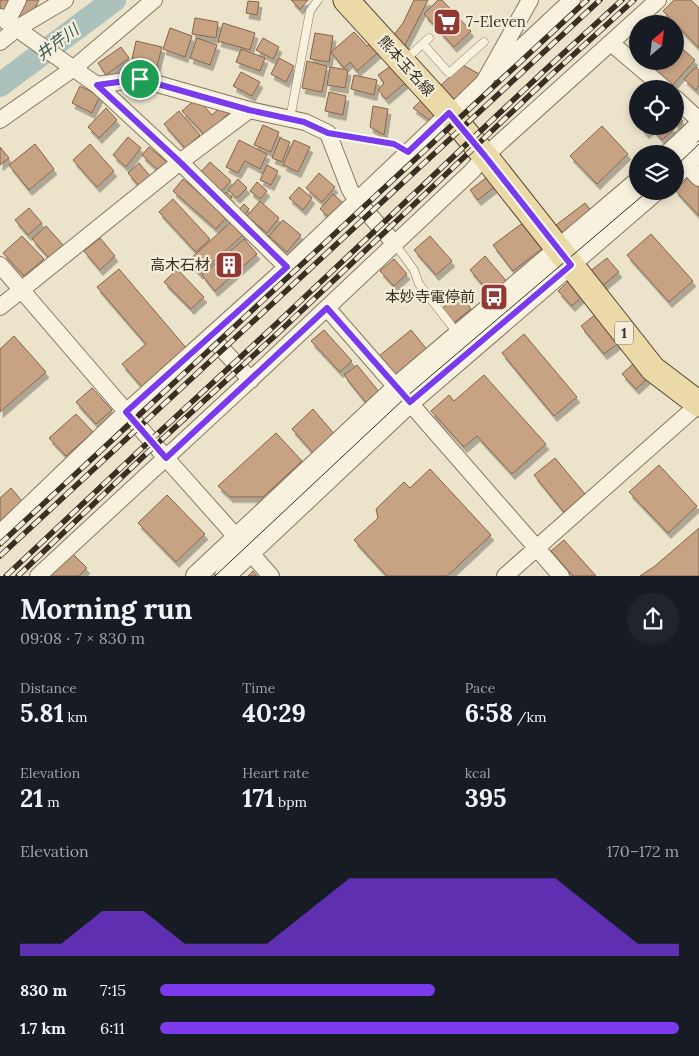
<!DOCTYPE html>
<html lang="en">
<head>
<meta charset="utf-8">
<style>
  :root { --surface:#171b24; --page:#20242c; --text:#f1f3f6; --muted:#9ea1a6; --accent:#7c3aed }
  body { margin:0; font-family:Lora,"Noto Sans JP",serif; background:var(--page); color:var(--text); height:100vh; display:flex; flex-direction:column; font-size:19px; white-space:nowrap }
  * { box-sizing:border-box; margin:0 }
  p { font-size:16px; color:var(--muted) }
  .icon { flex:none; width:28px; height:28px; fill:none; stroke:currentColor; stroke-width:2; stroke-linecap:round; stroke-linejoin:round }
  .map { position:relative; height:576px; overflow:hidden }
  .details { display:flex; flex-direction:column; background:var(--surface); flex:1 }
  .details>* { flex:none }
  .needle { width:32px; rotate:28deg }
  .buttons { position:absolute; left:629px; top:15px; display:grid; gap:10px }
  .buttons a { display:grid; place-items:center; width:55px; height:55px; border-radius:50%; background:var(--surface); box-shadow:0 2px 8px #0003; font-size:25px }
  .pin { position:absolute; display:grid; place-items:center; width:42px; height:42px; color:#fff; margin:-21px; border:2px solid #fff; border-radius:50%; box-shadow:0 1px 5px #0007 }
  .round { display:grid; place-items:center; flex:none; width:52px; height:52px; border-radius:26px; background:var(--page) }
  .headline { display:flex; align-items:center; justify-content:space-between; height:85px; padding:0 20px }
  h1 { font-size:28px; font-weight:700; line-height:38px }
  .stats { display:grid; grid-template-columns:repeat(3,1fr); gap:8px; height:85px; padding:5px 20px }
  .stats div { display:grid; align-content:center }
  .stats b { font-size:25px; font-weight:700 }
  .stats small { font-size:14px; font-weight:400 }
  .stats p { font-size:14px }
  .chart { height:140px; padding:10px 20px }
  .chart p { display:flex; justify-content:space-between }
  .chart svg { width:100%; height:90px; margin-top:5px; fill:var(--accent); opacity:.7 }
  ul { padding:0 20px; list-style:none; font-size:16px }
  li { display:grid; grid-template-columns:80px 60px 1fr; align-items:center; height:38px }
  li i { height:12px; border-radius:6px; background:var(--accent) }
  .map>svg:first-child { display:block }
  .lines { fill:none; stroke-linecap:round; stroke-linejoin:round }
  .river { stroke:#abc1bb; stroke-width:24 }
  .building { fill:#c7a384; stroke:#856348; filter:url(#shadow) }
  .service-casing { stroke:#887760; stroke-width:9 }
  .minor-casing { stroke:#887760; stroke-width:18 }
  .tertiary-casing { stroke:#887760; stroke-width:22 }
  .primary-casing { stroke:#564534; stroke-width:27 }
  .service { stroke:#f7f1de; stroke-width:8 }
  .minor { stroke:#f7f1de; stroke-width:16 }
  .tertiary { stroke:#f7f1de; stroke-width:20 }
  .primary { stroke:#ebd9a7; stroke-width:25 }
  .tram { stroke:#392f22; stroke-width:1 }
  .rail-casing { stroke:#392f22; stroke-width:5.5 }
  .rail { stroke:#f4edda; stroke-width:4; stroke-dasharray:11; stroke-linecap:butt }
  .route-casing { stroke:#fff; stroke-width:10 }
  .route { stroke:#7c3aed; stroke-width:6 }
  .labels { text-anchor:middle; stroke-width:4.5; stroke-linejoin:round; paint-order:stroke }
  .shield { fill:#f4edda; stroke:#716859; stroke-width:1 }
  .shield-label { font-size:14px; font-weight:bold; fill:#392f22 }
  .poi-label { font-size:15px; fill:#392f22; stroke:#f4edda; text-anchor:end }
  .street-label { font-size:15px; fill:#392f22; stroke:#f4edda }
  .water-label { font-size:16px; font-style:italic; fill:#335857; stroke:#f4edda }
</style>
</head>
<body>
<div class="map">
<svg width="699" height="576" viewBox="0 0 699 576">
  <defs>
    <filter id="shadow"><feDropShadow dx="3" dy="5.5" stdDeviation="0" flood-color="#0004"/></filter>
  </defs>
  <rect width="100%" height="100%" fill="#ece3cb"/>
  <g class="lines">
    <path class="river" d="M0,85l114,-85"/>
  </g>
  <path class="building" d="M0,0h11l-6,11 -5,-3z
    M26,0h13l-5,10 -19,9z
    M291,0h17l-8,9z
    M414,0h14l-24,47 -11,-11 10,-13z
    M438,0h4l29,31 -17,16 -30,-33z
    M674,0h17l8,8v40l-36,-37z
    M248,1l11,1 -2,13 -11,-2z
    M195,18l23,4 -2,16 -24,-4z
    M223,23l32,10 -5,17 -32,-9z
    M170,28l22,8 -7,21 -22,-8z
    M354,32l13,14 6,-5 8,9 -24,21 -7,-9 -6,6 -13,-16z
    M315,33l18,3 -4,26 -19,-3z
    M197,38l20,7 -7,20 -20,-7z
    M263,38l16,9 -6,12 -17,-9z
    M638,40v15l-8,-7z
    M136,41l26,6 -6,23 -25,-6z
    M675,42l20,18 -23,26 -27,-25h30z
    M121,47l8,11 -23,17 -8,-12z
    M241,49l24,9 -5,13 -24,-9z
    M279,58l15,8 -8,16 -15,-8z
    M307,61l20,5 -5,26 -20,-4z
    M395,63l15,16 -24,20 -8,-9 6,-7 -6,-8z
    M463,65l18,10 -29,27 -12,-16z
    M330,67l18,3 -3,18 -18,-3z
    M696,67l3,3v16l-3,4 -12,-11z
    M241,72l19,10 -8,14 -19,-10z
    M354,75l23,5 -3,15 -23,-6z
    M80,86l20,10 -8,17 -20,-10z
    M329,92l17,4 -3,19 -18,-4z
    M425,97l14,16 -8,8 -18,-13z
    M197,98l15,17 10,-9 7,7 -24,22 -23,-24z
    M373,106l15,3 -4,26 -14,-8z
    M106,108l11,12 -18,18 -11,-11z
    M179,111l21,24 -15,13 -21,-24z
    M675,113l8,8 -21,19 -10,-12 -6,5 -6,-7h35z
    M263,125l16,7 -8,20 -17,-7z
    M602,126l26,28 -31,30 -27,-28z
    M128,137l13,11 -15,19 -13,-12z
    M280,138l10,4 -8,20 -10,-4z
    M239,140l28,14 -7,15 -15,-8 -7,12 -12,-6z
    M294,140l16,7 -12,25 -15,-7z
    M35,144l19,25 -25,21 -20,-25z
    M90,144l24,27 -17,16 -24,-27z
    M0,147l9,11 -9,7z
    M149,147l18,15 -8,9 -17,-16z
    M210,162l21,19 -12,13 -20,-20z
    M139,163l12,14 -11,10 -12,-14z
    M267,165l11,6 -7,14 -11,-5z
    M319,173l16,14 -13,15 -16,-14z
    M490,175l7,10 -19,15 -8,-10z
    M689,177l10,11v28l-24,-26z
    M183,179l44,38 -11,12 -43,-38z
    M238,179l9,9 -10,10 -9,-8z
    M257,182l10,9 -7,8 -10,-8z
    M299,187l13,11 -9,12 -14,-12z
    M226,192l6,5 -4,5 -6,-4z
    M333,194l10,9 -13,15 -10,-9z
    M173,199l37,40 -14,13 -37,-40z
    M260,201l19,17 -12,15 -20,-17z
    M585,203l8,10 -28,23 -9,-11z
    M244,204l5,5 -5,7 -6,-5z
    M29,208l13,15 -14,12 -13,-15z
    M528,219l20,25 -35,27 -20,-26z
    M283,220l18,15 -14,17 -18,-16z
    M232,221l12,13 -44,40 -12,-13z
    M46,226l18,20 -14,13 -18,-20z
    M651,234l42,47 -24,21 -42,-47z
    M22,236l22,23 -20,17 -21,-23z
    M430,236l22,25 -16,14 -22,-25z
    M100,238l15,18 -15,14 -16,-19z
    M244,239l13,15 -42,37 -13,-16z
    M485,256l23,27 -15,14 -23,-27z
    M607,258l12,14 -18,15 -12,-15z
    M394,259l13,15 -13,12 -14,-15z
    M119,269l69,81 -45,38 -21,-24 24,-20 -49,-57z
    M177,269l27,28 -13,12 -27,-27z
    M571,279l14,15 -13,12 -14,-15z
    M461,295l10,14 -19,15 -11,-15z
    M596,314l23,29 -15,11 -23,-28z
    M324,330l28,31 -12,11 -29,-31z
    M411,330l18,22 -32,26 -18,-22z
    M524,334l53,63 -23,19 -52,-63z
    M14,336l32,36 -46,40v-63z
    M634,363l14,15 -12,11 -14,-15z
    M357,365l23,28 -13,11 -23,-29z
    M484,375l62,69 -34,30 -35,-38 -13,11 -33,-36 18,-16 5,6z
    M92,388l20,22 -16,14 -20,-22z
    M313,409l23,27 -20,20 -24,-27z
    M76,414l17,18 -27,24 -17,-18z
    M276,433l26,28 -39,36h-33l-12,-11z
    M555,458l30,36 -21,18 -30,-37z
    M659,465l38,41 -29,27 -39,-41z
    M430,469l61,66 -44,41h-60l-33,-36 24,-22 -2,-9 28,-27 6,6z
    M11,488l11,13 -22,21v-24z
    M167,495l38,39 -29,28 -38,-39z
    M699,528v48h-59l15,-10z
    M564,540l32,36h-23l-22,-25z
    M69,550l18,18 -8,8h-35z
    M253,571l4,5h-9z"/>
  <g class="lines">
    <defs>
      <path id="service" d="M423,44l26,29 35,-31
        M406,59l23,-21
        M290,119l20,-108 8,-11
        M328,133l66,11 14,8
        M395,244l19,26 5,14 39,50"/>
      <path id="minor" d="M0,17l97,68 83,77 107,105
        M7,22l11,-22
        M0,42l16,-13 49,-29
        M611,43l54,46
        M495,72l77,-72
        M97,85l43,-6 109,31 56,12 23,11 22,57 7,11 38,43
        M675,98l24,22
        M450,115l34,-33 46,-82
        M0,120l74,-52 80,-68
        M678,156l21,22
        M0,265l166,193 105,118
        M0,307l180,-145 69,-52
        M327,308l234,268
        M210,336l41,44
        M0,533l126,-121 161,-145 162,-154
        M38,576l227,-210 207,-195 13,-15 173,-156
        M505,576l194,-172"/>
      <path id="tertiary" d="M669,154l30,-28
        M675,174l24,-22
        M196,576l209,-196 233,-198
        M225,576l185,-174 245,-211"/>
      <path id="primary" d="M346,0l103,113 36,43 168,213 46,35"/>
    </defs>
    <use href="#service" class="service-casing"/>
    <use href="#minor" class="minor-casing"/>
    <use href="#tertiary" class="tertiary-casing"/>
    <use href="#primary" class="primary-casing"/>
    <use href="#service" class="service"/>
    <use href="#minor" class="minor"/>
    <use href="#tertiary" class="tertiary"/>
    <use href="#primary" class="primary"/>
    <path class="tram" d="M675,167l24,-23
      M215,576l191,-179 242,-206"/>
    <defs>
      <path id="rail" d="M0,544l587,-544
        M0,556l600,-556
        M6,576l135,-127 132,-122 271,-256 78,-71
        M18,576l128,-122 132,-121 272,-257 84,-76"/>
    </defs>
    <use href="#rail" class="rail-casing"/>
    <use href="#rail" class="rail"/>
  </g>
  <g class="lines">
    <defs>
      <path id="route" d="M140,79l109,31 55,12 24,11 66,11 14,8 41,-39 36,43 86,109 -161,137 -83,-94 -161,150 -40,-46 161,-145 -107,-105 -83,-77z"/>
    </defs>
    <use href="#route" class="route-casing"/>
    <use href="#route" class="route"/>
  </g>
  <defs>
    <symbol id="supermarket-square" viewBox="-11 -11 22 22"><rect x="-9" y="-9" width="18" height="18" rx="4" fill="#923935" stroke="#f4edda"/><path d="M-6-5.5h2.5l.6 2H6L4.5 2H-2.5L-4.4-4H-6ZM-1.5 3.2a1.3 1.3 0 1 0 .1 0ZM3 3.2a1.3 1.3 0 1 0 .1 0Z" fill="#fff"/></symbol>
    <symbol id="building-square" viewBox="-11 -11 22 22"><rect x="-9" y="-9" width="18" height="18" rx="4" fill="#923935" stroke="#f4edda"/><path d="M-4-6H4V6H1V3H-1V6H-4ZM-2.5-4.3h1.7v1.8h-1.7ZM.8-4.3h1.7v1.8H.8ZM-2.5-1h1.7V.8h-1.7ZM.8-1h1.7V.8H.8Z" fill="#fff"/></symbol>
    <symbol id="bus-square" viewBox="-11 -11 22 22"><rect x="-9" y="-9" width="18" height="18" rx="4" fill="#923935" stroke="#f4edda"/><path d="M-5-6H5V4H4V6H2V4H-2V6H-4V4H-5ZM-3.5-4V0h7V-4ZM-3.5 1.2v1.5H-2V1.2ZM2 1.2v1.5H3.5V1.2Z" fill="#fff"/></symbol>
  </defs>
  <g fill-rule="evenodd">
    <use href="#supermarket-square" x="431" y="6" width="32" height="32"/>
    <use href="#building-square" x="213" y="249" width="32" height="32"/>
    <use href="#bus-square" x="478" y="281" width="32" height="32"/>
  </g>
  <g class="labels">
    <rect class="shield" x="615" y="321.5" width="18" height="23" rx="4"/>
    <g class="shield-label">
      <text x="624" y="338">1</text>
    </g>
    <g class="poi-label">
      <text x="466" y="27" text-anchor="start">7-Eleven</text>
      <text x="210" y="270">高木石材</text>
      <text x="475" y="302">本妙寺電停前</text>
    </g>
    <g class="street-label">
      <text transform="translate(406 66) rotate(48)" y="5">熊本玉名線</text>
    </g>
    <g class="water-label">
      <text transform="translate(57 42) rotate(-37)" y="6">井芹川</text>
    </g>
  </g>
</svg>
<div class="buttons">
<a><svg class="needle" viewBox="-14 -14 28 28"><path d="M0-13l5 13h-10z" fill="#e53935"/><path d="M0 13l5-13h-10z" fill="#9ea1a6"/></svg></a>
<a><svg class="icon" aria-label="locate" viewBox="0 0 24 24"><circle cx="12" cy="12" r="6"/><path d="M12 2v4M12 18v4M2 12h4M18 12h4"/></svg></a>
<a><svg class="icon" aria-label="layers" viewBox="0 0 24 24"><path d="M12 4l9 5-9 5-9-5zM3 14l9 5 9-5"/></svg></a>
</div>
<div class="pin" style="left:140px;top:79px;background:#1e9e55"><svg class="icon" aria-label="arrive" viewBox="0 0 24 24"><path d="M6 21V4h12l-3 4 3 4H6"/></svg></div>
</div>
<section class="details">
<div class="headline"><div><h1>Morning run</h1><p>09:08 · 7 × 830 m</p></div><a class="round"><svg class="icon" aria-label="share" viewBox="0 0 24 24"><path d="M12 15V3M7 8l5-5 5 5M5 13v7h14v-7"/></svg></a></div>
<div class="stats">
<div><p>Distance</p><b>5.81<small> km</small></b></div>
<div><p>Time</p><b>40:29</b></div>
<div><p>Pace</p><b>6:58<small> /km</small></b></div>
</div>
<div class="stats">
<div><p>Elevation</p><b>21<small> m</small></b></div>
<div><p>Heart rate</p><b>171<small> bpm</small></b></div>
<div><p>kcal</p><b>395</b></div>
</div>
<div class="chart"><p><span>Elevation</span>170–172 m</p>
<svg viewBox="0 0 160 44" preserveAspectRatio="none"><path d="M0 44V38L10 38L20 22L30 22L40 38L50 38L60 38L70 22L80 6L90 6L100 6L110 6L120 6L130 6L140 22L150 38L160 38V44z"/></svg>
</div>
<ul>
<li><b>830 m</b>7:15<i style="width:53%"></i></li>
<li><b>1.7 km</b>6:11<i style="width:100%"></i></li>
</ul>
</section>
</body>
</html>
